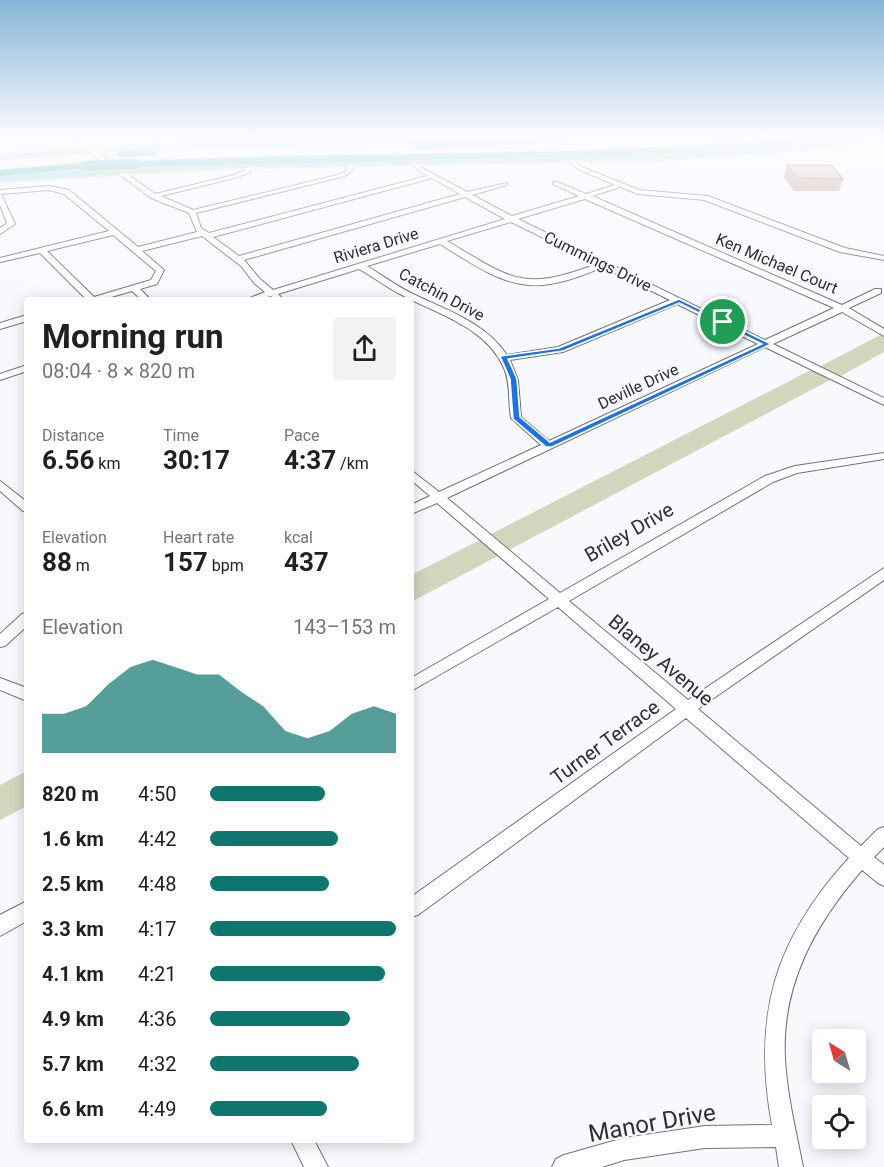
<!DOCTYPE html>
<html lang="en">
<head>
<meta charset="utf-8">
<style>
  :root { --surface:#fff; --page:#f2f2f2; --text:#202124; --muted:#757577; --accent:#0f766e }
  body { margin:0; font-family:Roboto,sans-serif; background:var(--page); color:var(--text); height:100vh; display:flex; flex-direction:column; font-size:22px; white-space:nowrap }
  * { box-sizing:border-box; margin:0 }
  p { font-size:20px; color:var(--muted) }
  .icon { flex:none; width:33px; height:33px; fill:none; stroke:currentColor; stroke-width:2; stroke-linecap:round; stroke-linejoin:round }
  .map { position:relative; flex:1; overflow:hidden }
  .sheet { position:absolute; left:24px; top:297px; width:390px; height:846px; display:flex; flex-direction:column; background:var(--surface); border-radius:6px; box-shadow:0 3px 15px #0003 }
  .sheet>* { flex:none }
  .needle { width:39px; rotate:323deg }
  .fabs { position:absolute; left:812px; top:1029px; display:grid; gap:12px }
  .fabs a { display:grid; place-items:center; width:54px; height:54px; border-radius:6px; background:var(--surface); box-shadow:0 3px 15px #0003; font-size:30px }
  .pin { position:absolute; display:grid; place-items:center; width:51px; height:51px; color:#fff; margin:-26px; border:3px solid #fff; border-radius:50%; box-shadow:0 2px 6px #0007 }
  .round { display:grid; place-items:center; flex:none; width:63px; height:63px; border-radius:6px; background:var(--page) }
  .head { display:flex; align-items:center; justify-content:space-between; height:102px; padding:0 18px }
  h1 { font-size:33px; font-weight:700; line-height:45px }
  .figures { display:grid; grid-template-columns:repeat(3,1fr); gap:9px; height:102px; padding:6px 18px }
  .figures div { display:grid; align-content:center }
  .figures b { font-size:26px; font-weight:700 }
  .figures small { font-size:16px; font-weight:400 }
  .figures p { font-size:16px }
  .chart { height:168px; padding:12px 18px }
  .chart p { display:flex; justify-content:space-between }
  .chart svg { width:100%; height:108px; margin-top:6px; fill:var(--accent); opacity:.7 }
  ul { padding:0 18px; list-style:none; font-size:20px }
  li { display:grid; grid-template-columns:96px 72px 1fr; align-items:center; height:45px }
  li i { height:15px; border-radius:8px; background:var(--accent) }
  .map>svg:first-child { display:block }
  .green { fill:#d2d6bd }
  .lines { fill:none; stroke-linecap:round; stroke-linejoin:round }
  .minor-casing { stroke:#727277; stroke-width:2 }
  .major-casing { stroke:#d5d5d6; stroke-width:4 }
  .highway-casing { stroke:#d5d5d6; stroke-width:2 }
  .minor { fill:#fff; fill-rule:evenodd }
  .major { fill:#91d0cb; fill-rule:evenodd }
  .highway { fill:#47b1a9; fill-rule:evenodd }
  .highway-bridge-casing { stroke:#d5d5d6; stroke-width:12; stroke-linecap:butt }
  .highway-bridge { stroke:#47b1a9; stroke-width:10 }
  .wall { fill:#bea398 }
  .building { fill:#ddbeb1; stroke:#9b857c; stroke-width:1.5 }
  .route { fill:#1a73e8; stroke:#fff; stroke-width:1.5; fill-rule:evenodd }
  .labels { text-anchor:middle; stroke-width:4.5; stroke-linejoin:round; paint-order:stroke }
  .far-street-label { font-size:16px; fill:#2f2f31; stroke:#f8f9fe }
  .street-label { font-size:20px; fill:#2f2f31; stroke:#f8f9fe }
  .near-street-label { font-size:24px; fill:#2f2f31; stroke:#f8f9fe }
</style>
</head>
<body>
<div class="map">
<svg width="884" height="1167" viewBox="0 0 884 1167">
  <rect width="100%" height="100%" fill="#f8f9fe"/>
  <path class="green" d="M884,333v19l-45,25 -20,-10z
    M813,369l19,10 -323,171 -18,-16z
    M480,540l18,16 -87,46v-27z
    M27,771v35l-27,14v-35z"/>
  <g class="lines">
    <defs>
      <path id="minor" d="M70,137h6l79,57 79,-19 11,-5 4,-6h4l-3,8 -12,5 -77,19 32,14 144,-35 8,-3 7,-10 5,1 -8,11 -8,3 -145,36 5,15 8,5 218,-57 -9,-6 -6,-7 2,-3 8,8 45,24 40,-9v2l-35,10 40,21 67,-20 -26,-12v-2h4l29,12 29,-9 -37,-16 -9,-8 3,-2 10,8 57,23 69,6 137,52 39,8v4l-44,-8 -136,-52 -66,-6 -20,-8 -1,2 -25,8 250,109 33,-16h6v4l-32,15 35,21v7l-42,-24 -69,32 111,54v7l-119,-58 -318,151 113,95 205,-117 30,-10 89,-13v6l-87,14 -24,9 -204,119 119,99 196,-132v12l-186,129 163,137 17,-17 6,-2v20l-10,10 10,8v21l-6,-3 -16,-13c-47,54 -81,115 -77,189 2,36 11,72 18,108h-24l-3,-20 -71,1 -81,12 -22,7h-50l4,-8 8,-4 60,-17 81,-12 67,-1c-20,-109 2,-185 77,-267l-163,-140 -268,197 -7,2v-20l265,-188 -118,-102 -147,84v-13l138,-79 -112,-96 -26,11v-9l19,-9 -19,-16v-10l28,22 102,-47 -30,-27c-3,-16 0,-34 -7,-50 -18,-41 -65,-53 -102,-73 -15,-7 -28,-18 -43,-26l-81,25 3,3 -1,2h-6l-3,-3 -13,4h-13l20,-8 -11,-9 -13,-17 -39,-30 -60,15 22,19 -7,14 -17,5 11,11h-9l-10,-9 -31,9h-14l-47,-47 -40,9v-4l109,-27 -45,-37 -15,-4 -48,4 14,30 -15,10v-6l7,-5 -7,-18v-15l49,-4 20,4 69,57 59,-15 -8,-19 -38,-15zM432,178l28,16 -221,62 -26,-19zM465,197l40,22 -232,71 -13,-11 -16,-19zM585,199l249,109 -69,32 -247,-121zM511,222l86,42c-75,28 -84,16 -150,-23zM113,235l43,36 -5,9 -57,17 -47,-46zM440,244c33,20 69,48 110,40 19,-3 36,-10 53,-17l67,33 -112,47 -51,8c-23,-34 -62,-45 -96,-62 -16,-8 -29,-18 -44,-27zM677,304l81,40 -209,97 -28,-24 -3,-37 -8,-20 53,-8z
        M166,137h11l-21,5 -3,-2z
        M342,137h6l6,5 -5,1z
        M27,315v6l-27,8v-6z
        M27,365v6l-27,9v-6z
        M0,481l27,21v10l-4,-1 -23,-20z
        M27,613v13l-22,20 -5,1v-13l22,-20z
        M0,678l27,10v13l-27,-11z
        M27,901v20l-27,15v-21z
        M291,1140h23l14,27h-24z"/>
      <path id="major" d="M868,137h16v2l-110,13 -110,7 -443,9 -221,13v-6c289,-21 579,-6 868,-38z
        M404,138l3,4 -279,8 -128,9v-4l128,-9z"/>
      <path id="highway" d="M386,137l54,1 5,3 -5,3 -57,-2 -2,-2z
        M537,137h77l-4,3 -70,1z
        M809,137h27l-4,3 -174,14 -522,13 -5,-3 5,-3c224,-10 449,-3 673,-24z
        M152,150l5,3 -2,2 -34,2 -5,-3 5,-3z
        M84,163l5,3 -2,2 -87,8v-6z"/>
    </defs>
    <use href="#minor" class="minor-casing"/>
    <use href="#major" class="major-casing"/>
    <use href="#highway" class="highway-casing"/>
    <use href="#minor" class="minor"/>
    <use href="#major" class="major"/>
    <use href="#highway" class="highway"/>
    <defs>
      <path id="highway-bridge" d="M419,144l121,-6
        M84,166l52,-2"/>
    </defs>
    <use href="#highway-bridge" class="highway-bridge-casing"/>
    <use href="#highway-bridge" class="highway-bridge"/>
  </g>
  <path class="wall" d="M787,165l56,14 -4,12h-45l-10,-14z"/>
  <path class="building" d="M787,165h44l12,14 -46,-1z"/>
  <linearGradient id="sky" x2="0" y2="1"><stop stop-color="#85b4d6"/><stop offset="0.46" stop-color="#fcfcff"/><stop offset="1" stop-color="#fcfcff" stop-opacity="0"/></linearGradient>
  <rect width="884" height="300" fill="url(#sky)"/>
  <path class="route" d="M679,299l92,45 -219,103h-6l-33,-28 -3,-40 -10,-23 59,-8zM679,303l83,41 -212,98 -30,-25 -3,-38 -9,-20 55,-8z"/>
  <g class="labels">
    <g class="far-street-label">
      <text transform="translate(376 245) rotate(-17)" y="6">Riviera Drive</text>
      <text transform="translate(598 261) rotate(26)" y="6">Cummings Drive</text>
      <text transform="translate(777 263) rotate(23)" y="6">Ken Michael Court</text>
      <text transform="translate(442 294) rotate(28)" y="6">Catchin Drive</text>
      <text transform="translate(638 386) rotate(-25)" y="6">Deville Drive</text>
    </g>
    <g class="street-label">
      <text transform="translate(629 532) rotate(-30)" y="7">Briley Drive</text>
      <text transform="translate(661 660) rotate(40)" y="7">Blaney Avenue</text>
      <text transform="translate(605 742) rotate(-36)" y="7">Turner Terrace</text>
    </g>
    <g class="near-street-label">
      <text transform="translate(652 1123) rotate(-10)" y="8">Manor Drive</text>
    </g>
  </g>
</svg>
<div class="fabs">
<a><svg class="needle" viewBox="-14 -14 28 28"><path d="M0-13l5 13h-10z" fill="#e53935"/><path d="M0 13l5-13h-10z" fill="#757577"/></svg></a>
<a><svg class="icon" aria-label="locate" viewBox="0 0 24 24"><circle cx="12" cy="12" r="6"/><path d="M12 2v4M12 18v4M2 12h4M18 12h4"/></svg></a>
</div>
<div class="pin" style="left:723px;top:322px;background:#1e9e55"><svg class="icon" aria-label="arrive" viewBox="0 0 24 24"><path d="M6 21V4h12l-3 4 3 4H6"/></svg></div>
<section class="sheet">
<div class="head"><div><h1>Morning run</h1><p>08:04 · 8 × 820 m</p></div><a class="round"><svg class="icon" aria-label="share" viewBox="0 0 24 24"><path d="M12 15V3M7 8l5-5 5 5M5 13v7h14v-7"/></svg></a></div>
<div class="figures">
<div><p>Distance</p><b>6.56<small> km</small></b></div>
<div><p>Time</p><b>30:17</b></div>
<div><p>Pace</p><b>4:37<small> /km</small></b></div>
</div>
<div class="figures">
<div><p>Elevation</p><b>88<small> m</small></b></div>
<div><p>Heart rate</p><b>157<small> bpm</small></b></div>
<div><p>kcal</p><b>437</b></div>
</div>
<div class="chart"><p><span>Elevation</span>143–153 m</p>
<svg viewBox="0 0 160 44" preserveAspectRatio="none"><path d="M0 44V28L10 28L20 25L30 16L40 9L50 6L60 9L70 12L80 12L90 19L100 25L110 35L120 38L130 35L140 28L150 25L160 28V44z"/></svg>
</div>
<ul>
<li><b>820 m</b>4:50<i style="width:62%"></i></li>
<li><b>1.6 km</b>4:42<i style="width:69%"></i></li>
<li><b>2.5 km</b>4:48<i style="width:64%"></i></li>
<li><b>3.3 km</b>4:17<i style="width:100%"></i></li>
<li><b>4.1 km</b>4:21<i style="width:94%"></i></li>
<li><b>4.9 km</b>4:36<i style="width:75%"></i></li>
<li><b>5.7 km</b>4:32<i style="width:80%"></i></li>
<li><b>6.6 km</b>4:49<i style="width:63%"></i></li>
</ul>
</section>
</div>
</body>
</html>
